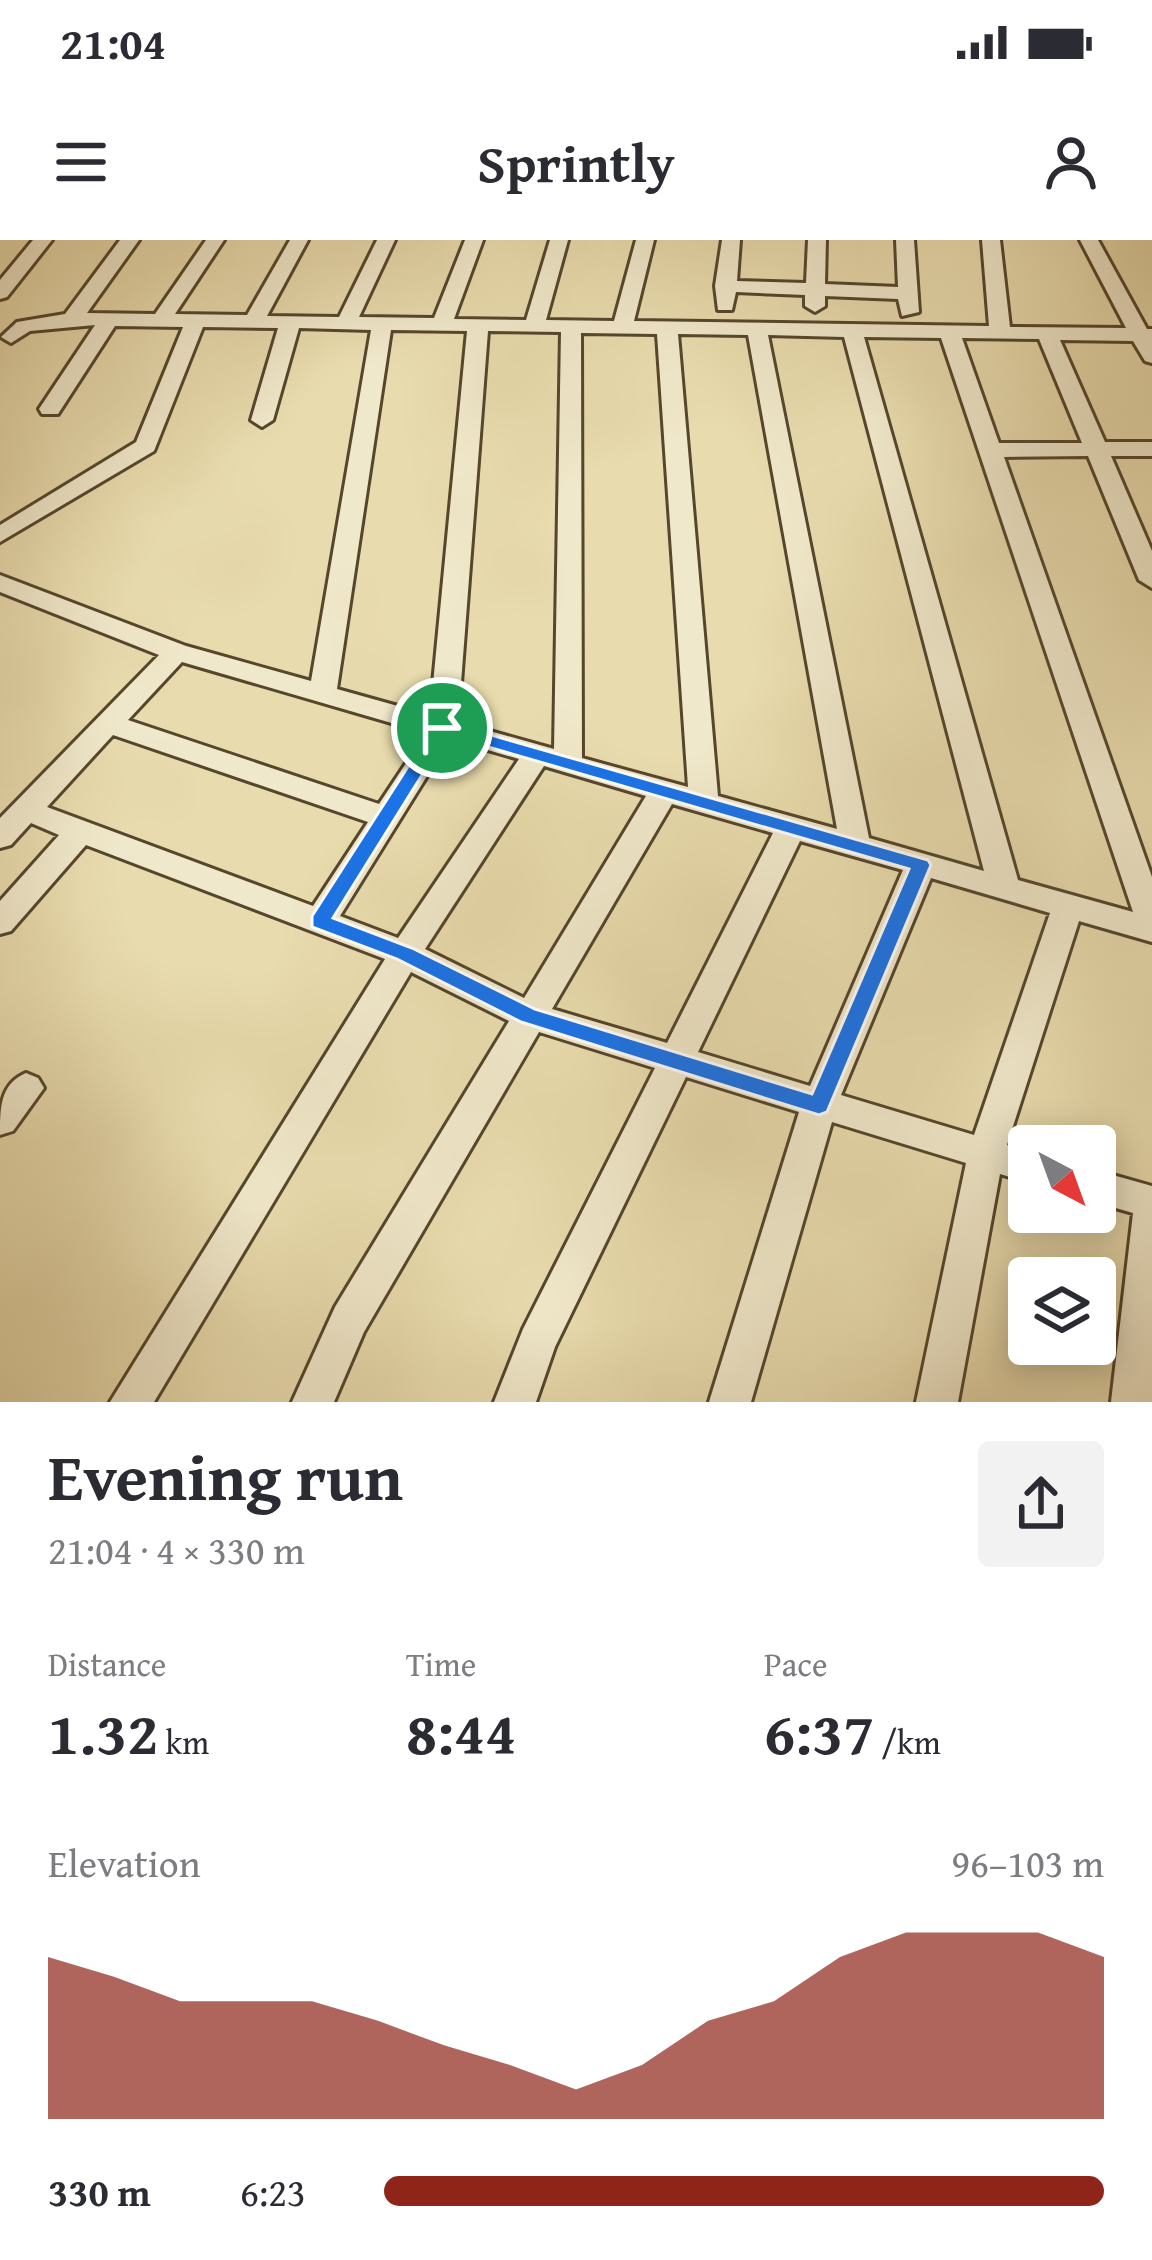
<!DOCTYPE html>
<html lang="en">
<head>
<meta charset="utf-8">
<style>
  :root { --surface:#fff; --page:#f2f2f3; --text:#2b2b33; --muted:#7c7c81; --accent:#8f2418 }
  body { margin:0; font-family:"Gentium Book Plus",serif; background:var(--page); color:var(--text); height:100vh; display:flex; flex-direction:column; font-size:45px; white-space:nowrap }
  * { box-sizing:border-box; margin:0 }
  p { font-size:39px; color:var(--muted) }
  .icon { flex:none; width:66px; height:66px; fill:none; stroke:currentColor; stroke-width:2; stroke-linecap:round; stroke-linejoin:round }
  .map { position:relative; height:1162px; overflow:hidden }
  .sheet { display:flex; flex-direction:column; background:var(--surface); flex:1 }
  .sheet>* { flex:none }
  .needle { width:78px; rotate:139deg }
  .controls { position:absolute; left:1008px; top:885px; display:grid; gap:24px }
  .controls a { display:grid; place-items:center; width:108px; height:108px; border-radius:12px; background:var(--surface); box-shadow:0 6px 30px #0003; font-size:60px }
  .pin { position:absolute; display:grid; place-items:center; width:102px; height:102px; color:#fff; margin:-51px; border:6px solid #fff; border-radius:50%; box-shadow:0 3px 12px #0007 }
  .round { display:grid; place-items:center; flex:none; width:126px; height:126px; border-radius:12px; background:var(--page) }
  .overview { display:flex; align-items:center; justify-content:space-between; height:204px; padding:0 48px }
  h1 { font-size:66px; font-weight:700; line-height:90px }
  .figures { display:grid; grid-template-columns:repeat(3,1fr); gap:18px; height:204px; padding:12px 48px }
  .figures div { display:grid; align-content:center }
  .figures b { font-size:60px; font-weight:700 }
  .figures small { font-size:33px; font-weight:400 }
  .figures p { font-size:33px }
  .chart { height:336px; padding:24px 48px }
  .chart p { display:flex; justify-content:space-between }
  .chart svg { width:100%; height:216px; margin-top:12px; fill:var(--accent); opacity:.7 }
  ul { padding:0 48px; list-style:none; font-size:39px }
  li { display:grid; grid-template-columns:192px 144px 1fr; align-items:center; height:90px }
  li i { height:30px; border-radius:15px; background:var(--accent) }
  .status { display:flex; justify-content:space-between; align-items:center; height:84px; padding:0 60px; background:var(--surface); direction:ltr }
  .status svg { height:33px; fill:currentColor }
  header { display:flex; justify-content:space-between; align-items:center; height:156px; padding:0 48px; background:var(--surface); font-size:54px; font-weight:700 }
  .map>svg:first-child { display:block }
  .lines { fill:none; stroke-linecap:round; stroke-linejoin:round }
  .street-casing { stroke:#55462c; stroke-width:6 }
  .street { fill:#f0e8ca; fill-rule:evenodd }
  .route { fill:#1a73e8; stroke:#fff; stroke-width:3; fill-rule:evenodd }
</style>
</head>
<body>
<div class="status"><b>21:04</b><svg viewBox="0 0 49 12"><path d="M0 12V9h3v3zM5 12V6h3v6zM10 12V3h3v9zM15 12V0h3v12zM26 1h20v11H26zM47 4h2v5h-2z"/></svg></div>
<header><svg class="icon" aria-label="menu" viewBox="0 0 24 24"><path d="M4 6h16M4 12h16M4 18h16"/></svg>Sprintly<svg class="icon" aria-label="person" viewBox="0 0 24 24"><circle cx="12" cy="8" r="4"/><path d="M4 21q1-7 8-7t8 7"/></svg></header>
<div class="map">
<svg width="1152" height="1162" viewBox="0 0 1152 1162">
  <rect width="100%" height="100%" fill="#e8dbad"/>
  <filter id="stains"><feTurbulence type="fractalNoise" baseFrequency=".00167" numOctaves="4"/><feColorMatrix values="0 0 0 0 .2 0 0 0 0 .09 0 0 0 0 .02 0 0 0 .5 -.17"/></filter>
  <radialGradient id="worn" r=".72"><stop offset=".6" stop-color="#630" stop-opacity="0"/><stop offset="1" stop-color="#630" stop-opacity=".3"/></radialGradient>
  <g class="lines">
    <defs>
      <path id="street" d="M33,0h19l-45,57 -7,2v-19z
        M120,0h19l-52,73 68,1 51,-74h18l-49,74 72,1 43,-75h18l-41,76 72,1 38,-77h18l-36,77 75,1 31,-78h18l-29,79 72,1 24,-80h18l-22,80 68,1 22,-81h18l-20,81 355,5 -7,-86h18l10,87 116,1 -46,-88h18l49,89h5v34l-7,-2 -12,-20 -73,-1 45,102h47v14h-41l41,95v37l-13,-8 -51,-124 -84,1 148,420v65l-73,-21 -72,224 22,6v32l-29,-9 -42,228h-42l50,-239 -134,-41 -81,280h-42l90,-290 -113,-35 -131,270 -19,55h-42l29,-73 132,-261 -116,-36 -175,300 -30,70h-42l43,-95 174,-286 -98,-49 -257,430h-44l275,-443 -299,-114 -75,86 -11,3v-33l59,-66 -28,-12 -20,22 -11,3v-30l159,-163 -159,-63v-17l186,71 125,35 60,-351 -72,-2 -26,92 -11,7 -11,-7 27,-92 -75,-1 -49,124 -154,91v-17l136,-83 47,-115 -68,-1 -57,88h-16l-3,-5 56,-84 -65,6 -19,12 -10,-6 16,-15 48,-8zM391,90l76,1 -37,384 -93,-26zM488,91l73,1 -7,417 -96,-27zM581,93l76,1 31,453 -106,-29zM678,94l70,1 89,494 -119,-33zM768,95l76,2 140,534 -115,-33zM864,97l77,1 192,574 -115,-32zM962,98l77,1 43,104h-83zM182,422l244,71 -47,71 -251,-84zM113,495l255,87 -55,84 -266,-99zM450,499l69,20 -121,179 -58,-22zM544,526l102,30 -122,202 -99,-49zM672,564l101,29 -106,210 -115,-34zM800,601l103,29 -93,216 -112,-34zM931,638l119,35 -76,222 -133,-40z
        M722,0h18l-3,41 69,2 2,-43h18l-1,44 73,3 -2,-47h18l5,72 -17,4 -4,-17 -73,-3v10l-10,6 -10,-6v-11l-69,-3 -4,18h-14l-3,-24z
        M26,833l12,5 6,10 -31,43 -13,4c0,-27 0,-51 26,-62z
        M1095,930l57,16v216h-41l22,-189 -38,-11z"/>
    </defs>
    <use href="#street" class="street-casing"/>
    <use href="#street" class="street"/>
  </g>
  <path class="route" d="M442,481l486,139 3,5 -104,247 -8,3 -298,-93 -124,-63 -85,-32v-11l124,-193zM447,495l462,134 -97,225 -277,-85 -123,-61 -79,-30z"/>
  <rect width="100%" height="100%" filter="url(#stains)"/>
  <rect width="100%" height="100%" fill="url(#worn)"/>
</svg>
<div class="controls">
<a><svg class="needle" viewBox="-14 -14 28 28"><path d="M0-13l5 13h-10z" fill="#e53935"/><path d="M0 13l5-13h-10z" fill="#7c7c81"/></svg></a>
<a><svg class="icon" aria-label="layers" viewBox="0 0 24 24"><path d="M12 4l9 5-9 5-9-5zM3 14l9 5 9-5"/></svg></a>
</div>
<div class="pin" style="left:442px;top:488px;background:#1e9e55"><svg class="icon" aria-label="arrive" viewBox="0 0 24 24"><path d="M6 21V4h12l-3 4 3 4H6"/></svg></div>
</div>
<section class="sheet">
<div class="overview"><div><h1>Evening run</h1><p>21:04 · 4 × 330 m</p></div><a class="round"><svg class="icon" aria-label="share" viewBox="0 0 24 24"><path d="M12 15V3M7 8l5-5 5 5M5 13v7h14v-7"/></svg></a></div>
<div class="figures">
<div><p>Distance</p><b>1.32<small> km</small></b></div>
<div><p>Time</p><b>8:44</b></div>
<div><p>Pace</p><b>6:37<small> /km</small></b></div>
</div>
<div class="chart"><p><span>Elevation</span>96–103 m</p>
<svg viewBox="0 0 160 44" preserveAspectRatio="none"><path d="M0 44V11L10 15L20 20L30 20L40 20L50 24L60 29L70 33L80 38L90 33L100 24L110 20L120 11L130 6L140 6L150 6L160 11V44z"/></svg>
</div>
<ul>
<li><b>330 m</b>6:23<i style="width:100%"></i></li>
</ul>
</section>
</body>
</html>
